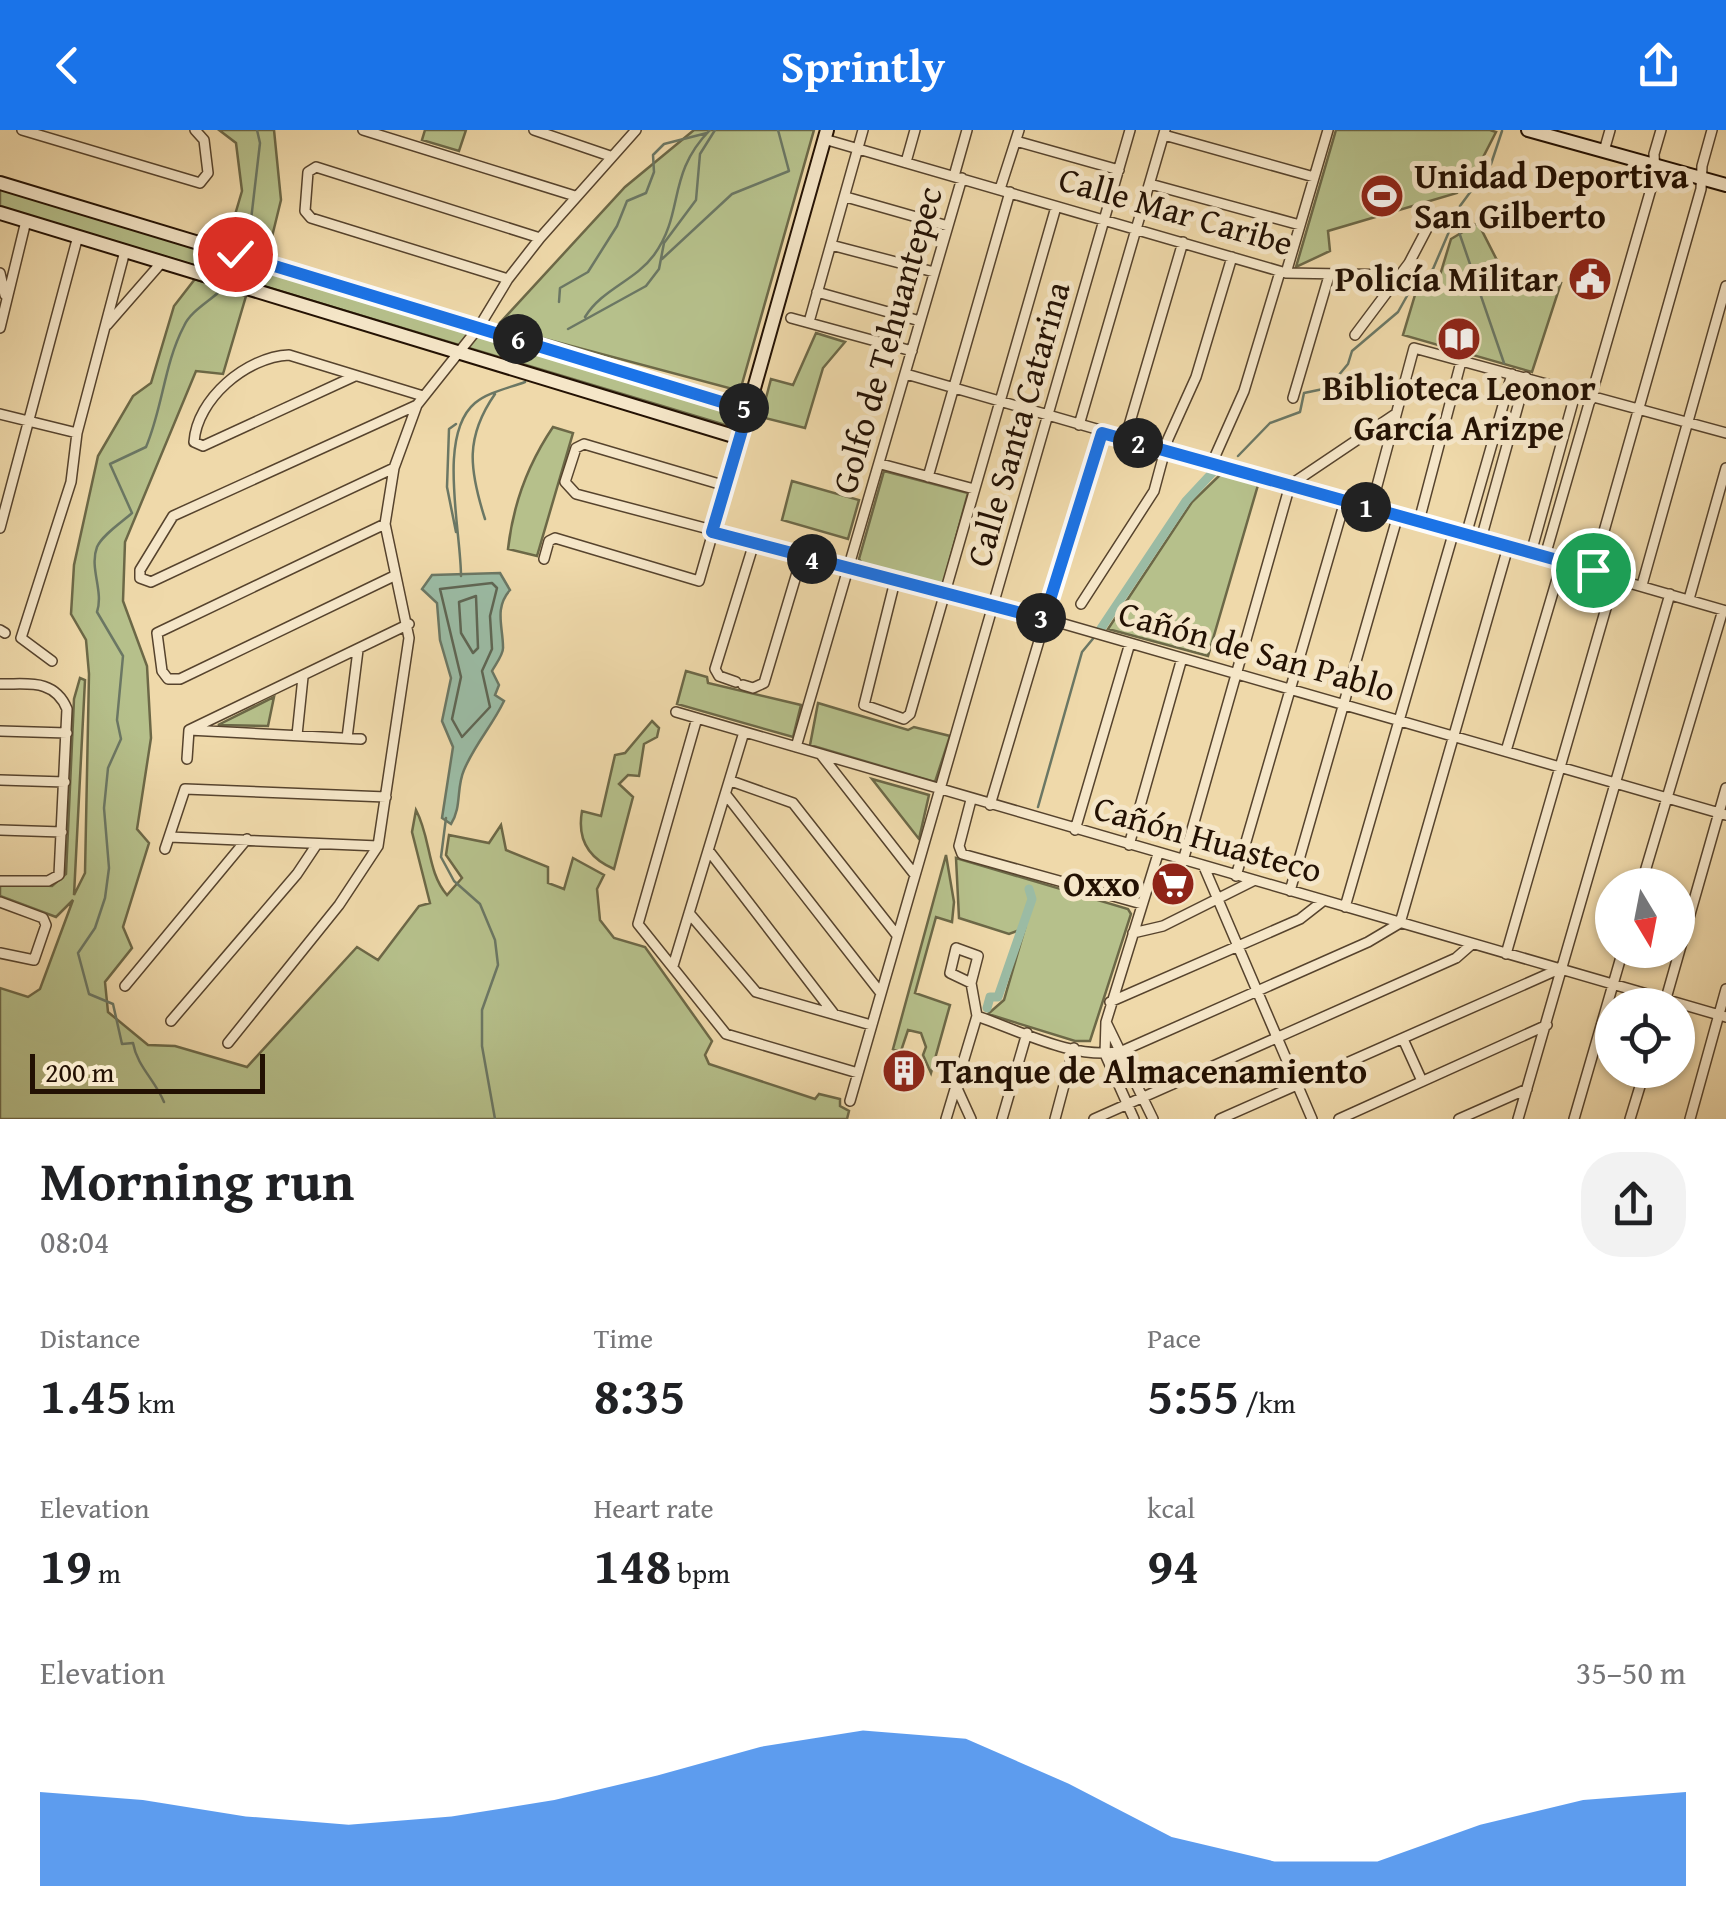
<!DOCTYPE html>
<html lang="en">
<head>
<meta charset="utf-8">
<style>
  :root { --surface:#fff; --page:#f2f2f2; --text:#202124; --muted:#757577; --accent:#1a73e8 }
  body { margin:0; font-family:"Gentium Book Plus",serif; background:var(--page); color:var(--text); height:100vh; display:flex; flex-direction:column; font-size:38px; white-space:nowrap }
  * { box-sizing:border-box; margin:0 }
  p { font-size:32px; color:var(--muted) }
  .icon { flex:none; width:55px; height:55px; fill:none; stroke:currentColor; stroke-width:2; stroke-linecap:round; stroke-linejoin:round }
  .map { position:relative; height:989px; overflow:hidden }
  .details { display:flex; flex-direction:column; background:var(--surface); flex:1 }
  .details>* { flex:none }
  .needle { width:65px; rotate:170deg }
  .buttons { position:absolute; left:1595px; top:738px; display:grid; gap:20px }
  .buttons a { display:grid; place-items:center; width:100px; height:100px; border-radius:50%; background:var(--surface); box-shadow:0 2px 8px #0004; font-size:50px }
  .scale { position:absolute; left:30px; bottom:25px; width:235px; box-sizing:border-box; padding-left:10px; border:5px solid #231103; border-top:0; font-size:28px; line-height:35px; white-space:nowrap; color:#231103; -webkit-text-stroke:8px #f5e6c8; paint-order:stroke }
  .pin { position:absolute; display:grid; place-items:center; width:85px; height:85px; color:#fff; margin:-42px; border:5px solid #fff; border-radius:50%; box-shadow:0 2px 10px #0007 }
  .km { position:absolute; width:50px; height:50px; margin:-25px; border-radius:50%; background:#222; color:#fff; font-size:28px; line-height:50px; text-align:center }
  .round { display:grid; place-items:center; flex:none; width:105px; height:105px; border-radius:40px; background:var(--page) }
  .headline { display:flex; align-items:center; justify-content:space-between; height:170px; padding:0 40px }
  h1 { font-size:55px; font-weight:700; line-height:75px }
  .stats { display:grid; grid-template-columns:repeat(3,1fr); gap:15px; height:170px; padding:10px 40px }
  .stats div { display:grid; align-content:center }
  .stats b { font-size:50px; font-weight:700 }
  .stats small { font-size:28px; font-weight:400 }
  .stats p { font-size:28px }
  .chart { height:280px; padding:20px 40px }
  .chart p { display:flex; justify-content:space-between }
  .chart svg { width:100%; height:180px; margin-top:10px; fill:var(--accent); opacity:.7 }
  header { display:flex; justify-content:space-between; align-items:center; height:130px; padding:0 40px; background:var(--accent); color:#fff; font-size:45px; font-weight:700 }
  .map>svg:first-child { display:block }
  .green { fill:#b6c08b; stroke:#6c6847; stroke-width:2.5 }
  .water { fill:#9bbba4; stroke:#6b7764; stroke-width:2.5 }
  .lines { fill:none; stroke-linecap:round; stroke-linejoin:round }
  .shore { stroke:#5f6654; stroke-width:2.5 }
  .stream { stroke:#6b7764; stroke-width:2.5 }
  .canal { stroke:#9bbba4; stroke-width:9 }
  .street-casing { stroke:#56432d; stroke-width:12 }
  .secondary-casing { stroke:#231103; stroke-width:16 }
  .street { stroke:#f5e6c8; stroke-width:9 }
  .secondary { stroke:#f5e6c8; stroke-width:12 }
  .route-casing { stroke:#fff; stroke-width:20 }
  .route { stroke:#1a73e8; stroke-width:12 }
  .labels { text-anchor:middle; stroke-width:10; stroke-linejoin:round; paint-order:stroke }
  .poi-label { font-size:35px; font-weight:bold; fill:#231103; stroke:#f5e6c8; text-anchor:start }
  .street-label { font-size:35px; fill:#231103; stroke:#f5e6c8 }
</style>
</head>
<body>
<header><svg class="icon" aria-label="back" viewBox="0 0 24 24"><path d="M15 5l-7 7 7 7"/></svg>Sprintly<svg class="icon" aria-label="share" viewBox="0 0 24 24"><path d="M12 15V3M7 8l5-5 5 5M5 13v7h14v-7"/></svg></header>
<div class="map">
<svg width="1726" height="989" viewBox="0 0 1726 989">
  <rect width="100%" height="100%" fill="#efd9aa"/>
  <filter id="stains"><feTurbulence type="fractalNoise" baseFrequency=".002" numOctaves="4"/><feColorMatrix values="0 0 0 0 .2 0 0 0 0 .09 0 0 0 0 .02 0 0 0 .5 -.17"/></filter>
  <radialGradient id="worn" r=".72"><stop offset=".6" stop-color="#630" stop-opacity="0"/><stop offset="1" stop-color="#630" stop-opacity=".3"/></radialGradient>
  <path class="green" d="M219,0h55l7,70 -13,53 -41,-11 15,-51 -6,-48z
    M425,0h41l-7,21 -37,-11z
    M694,0h120l-74,261 -243,-65 128,-139z
    M1336,0h154l6,2 -19,37 -20,24 -129,38 2,20 -34,16z
    M0,59l746,226 -4,15 -742,-223z
    M1467,93l12,2 24,47 58,11 -29,89 -129,-37 12,-40 25,-20 11,-36 15,-9z
    M195,149l51,17 -23,78 -27,-3 -71,171 -2,59 24,65 4,72 -14,91 12,14 -26,84 9,21 -27,34 3,30 40,33 27,1 72,21 110,-120 21,13 41,-54 11,-3 -18,-71 4,-22c15,28 11,62 31,85l15,-17 -16,-23 3,-20 40,8 12,-18 5,25 42,17v16l16,6 9,-31 31,17 -7,14 3,31 14,18 31,9 67,94 -7,14 4,9 106,35 4,-5 21,5v7l9,5 -2,8h-847v-131l28,9 12,-8 33,-89 -17,17 -56,-21v-13l52,3 14,-12 8,-175 6,-21 5,2 -11,215 11,-22 4,-199 -3,-34 -15,-26 3,-49 24,-109 35,-60 18,-13 23,-77z
    M816,203l29,9 -22,26 -18,60 -44,-11 10,-38 22,6z
    M553,297l20,6 -36,123 -29,-7c5,-45 20,-85 45,-122z
    M884,341l84,22 -25,92 -78,-17 -6,-9z
    M1221,344l37,11 -50,171 -100,-27 84,-127z
    M792,351l67,19 -11,39 -66,-19z
    M686,541l21,6 1,6 93,22 -8,32 -116,-33z
    M274,567l-6,29 -50,-1z
    M818,573l90,27 6,-3 36,9 -15,46 -125,-37z
    M652,591l7,7 -2,9 -13,7 -5,32 -11,-1 -9,9 14,13 -19,72c-26,-11 -37,-30 -32,-58l19,5 14,-61 10,-2z
    M872,649l57,16 -10,44z
    M946,725l8,47 -2,20 -16,-5 -21,76 35,12 -19,68 -8,-18 3,-8 -5,-14 -13,-3 -7,21 -8,-2z
    M956,728l172,51 3,5 -41,127h-15l-87,-27 16,-14 21,-72 -16,6 -50,-16z"/>
  <path class="water" d="M500,443l10,17c-16,18 -7,37 -7,57 1,7 -8,18 -11,24l7,14 -4,10 9,6c-12,25 -29,43 -40,69 -8,18 -2,37 -13,54l-9,-6 11,-71 -11,-26 9,-43 -11,-38 -3,-37 -15,-14 10,-14z"/>
  <g class="lines">
    <path class="shore" d="M492,453l5,5 -7,28 2,33 -10,22 8,36 -28,30 -10,-18 9,-42 -21,-88z
      M476,466l2,52 -5,5 -12,-20 -2,-31z"/>
    <path class="stream" d="M1460,83v22l44,128
      M249,107l11,-94 -3,-13
      M662,129l70,-65 57,-23 -11,-41
      M559,172l1,-14 28,-16 29,-46 10,-25 19,-8 8,-21 -1,-17 11,-11 43,-11
      M585,187c17,-28 50,-36 69,-62 31,-43 12,-80 56,-125
      M568,199l78,-43 13,-17 5,-26 32,-43 4,-46 15,-24
      M1238,326l32,-33 30,-11 4,-19 24,-5 20,-24 4,-13 46,-39 14,-25 21,-18 27,-63 31,-42 11,-33
      M485,389c-16,-50 -20,-82 10,-125
      M456,402l-9,-45 2,-58 7,-5
      M461,446c0,-46 -24,-141 14,-173 13,-11 34,-15 50,-21
      M1038,677l44,-155 14,-17
      M446,688l-5,39 13,24 26,23 15,36 3,25 -16,45v36l13,73
      M164,972c-9,-22 -27,-36 -31,-59l-11,1 -9,-40 -24,-10 -11,-41 17,-25 10,-30 4,-30 -5,-60 4,-40 13,-29 -4,-19 6,-64 -26,-44c7,-21 -8,-44 0,-65 5,-12 25,-25 35,-34l-22,-49 36,-17c17,-40 18,-83 38,-121 6,-14 24,-24 35,-34"/>
    <path class="canal" d="M1098,503l88,-132 27,-29
      M987,878l3,-11h8l34,-98 -3,-10"/>
    <defs>
      <path id="street" d="M22,0l178,53 8,-10 -4,-33 -9,-10
        M363,0l212,66
        M534,0l76,26
        M1164,5l150,42
        M824,9l462,134 114,2
        M1016,11l103,29
        M1604,21l6,-21
        M906,32l9,-32
        M954,46l13,-46
        M1150,54l150,41
        M1000,59l19,-59
        M846,67l102,29
        M831,115l103,27
        M0,143l5,22
        M1286,143l42,-143
        M508,149l-197,-61 -6,-7 3,-39 8,-5 224,71
        M817,162l103,29
        M791,188l121,33
        M809,192l54,-192
        M107,195l55,-63
        M0,198l26,-107
        M1355,205l54,-72 21,-40
        M906,244l820,237
        M355,246l-152,70 -9,-4c3,-43 52,-85 95,-87l134,41
        M1293,268l36,-122
        M0,284l77,19
        M1079,295l86,-295
        M1125,309l58,-197
        M1212,333l32,-72 36,-119
        M881,334l93,25
        M394,338l-243,114 -11,-4v-8l33,-54 244,-111
        M928,347l82,-285
        M726,356l-142,-42 -8,4 -11,34 11,12 443,117 707,204
        M1371,378l43,-160 312,85
        M1419,391l43,-163
        M385,394l-228,109 5,38 6,8h12l214,-103
        M0,398l78,-292
        M1466,405l46,-161
        M1481,409l45,-162
        M1531,423l45,-162
        M1545,426l110,-381 -1,-21 7,-24
        M544,429l5,-18 6,-3 144,43 41,-143
        M1593,440l108,-381 1,-23 10,-36
        M895,451l-31,124 40,14 6,-5 146,-507
        M1642,455l84,-299
        M1689,469l37,-131
        M1081,474l73,-113 14,-52 28,-62 36,-120
        M0,500l5,3
        M52,531l-31,-23 50,-156 6,-49 48,-182
        M736,552l-17,-6 -4,-7 39,-126
        M0,554c24,1 54,-7 67,25l-8,166 -11,6h-48
        M743,555l10,3 11,-5 38,-127
        M676,582l1050,305
        M697,588l-59,206 88,110 132,39
        M189,600l172,9
        M0,601l67,2
        M297,605l6,-58
        M347,608l11,-88
        M796,617l166,-569
        M1506,621l56,-189
        M822,626l93,119
        M187,629l2,-29 220,-106
        M0,650l65,2
        M731,651l62,22 103,131
        M727,666l153,196
        M971,670l-12,46 3,8 180,50
        M990,675l111,-372
        M0,700l62,2
        M1075,700l55,-187
        M170,707l208,9
        M1129,715l53,-187
        M165,719l20,-60 201,8
        M709,721l125,163
        M1183,731l107,-376 104,-70
        M1204,737l108,252
        M1236,746l109,-375
        M1641,755l82,-275
        M1290,761l108,-376
        M0,772l43,16 3,7 -12,35 -34,-7
        M1345,777l109,-376
        M689,783l67,79 115,33
        M1133,803l30,-7 90,-45
        M956,818l22,8 -7,27 -21,-10z
        M1506,824l109,-377
        M673,836l71,-234
        M971,853l6,33
        M125,856l122,-147
        M1110,872l190,-83 23,-18
        M1665,872l61,-214
        M977,886c43,15 99,45 145,35l246,-109 32,-19 108,-376
        M171,891l126,-147 20,-30
        M1106,892l47,97
        M1403,909l19,42
        M228,913l111,-138 39,-59 31,-208 -24,-114 9,-56 23,-63 62,-78 29,-48 32,-41 96,-108
        M956,956l15,33
        M850,971l280,-971
        M946,989l31,-103
        M1002,989l25,-86
        M1055,989l19,-71
        M1094,989l362,-161 16,-14
        M1134,989l-29,-65 1,-32 52,-168
        M1220,989l337,-149
        M1339,989l208,-94
        M1459,989l68,-30
        M1518,989l152,-525
        M1574,989l49,-169
        M1630,989l15,-49
        M1690,989l36,-130"/>
      <path id="secondary" d="M1528,0l198,55
        M0,53l748,226
        M0,83l740,225 87,-308
        M202,144l16,-9v-10l-7,-9"/>
    </defs>
    <use href="#street" class="street-casing"/>
    <use href="#secondary" class="secondary-casing"/>
    <use href="#street" class="street"/>
    <use href="#secondary" class="secondary"/>
  </g>
  <g class="lines">
    <defs>
      <path id="route" d="M235,124l513,156 -36,122 332,87 58,-186 491,137"/>
    </defs>
    <use href="#route" class="route-casing"/>
    <use href="#route" class="route"/>
  </g>
  <defs>
    <symbol id="stadium-disc" viewBox="-11 -11 22 22"><circle r="9.5" fill="#8f2418" stroke="#f5e6c8"/><path d="M0-5a6.5 5 0 1 0 0 10a6.5 5 0 1 0 0-10ZM-3.5-1.8h7v3.6h-7Z" fill="#fff"/></symbol>
    <symbol id="civic-disc" viewBox="-11 -11 22 22"><circle r="9.5" fill="#8f2418" stroke="#f5e6c8"/><path d="M-.6-6.5H3V-4.5H.6V-3L4-1V1h2V6H-6V1h2V-1L-.6-3ZM-1.2 2.5V6h2.4V2.5Z" fill="#fff"/></symbol>
    <symbol id="library-disc" viewBox="-11 -11 22 22"><circle r="9.5" fill="#8f2418" stroke="#f5e6c8"/><path d="M-6-4Q-3-5.5-.7-3.5V5Q-3 3-6 4ZM6-4Q3-5.5 .7-3.5V5Q3 3 6 4Z" fill="#fff"/></symbol>
    <symbol id="supermarket-disc" viewBox="-11 -11 22 22"><circle r="9.5" fill="#8f2418" stroke="#f5e6c8"/><path d="M-6-5.5h2.5l.6 2H6L4.5 2H-2.5L-4.4-4H-6ZM-1.5 3.2a1.3 1.3 0 1 0 .1 0ZM3 3.2a1.3 1.3 0 1 0 .1 0Z" fill="#fff"/></symbol>
    <symbol id="building-disc" viewBox="-11 -11 22 22"><circle r="9.5" fill="#8f2418" stroke="#f5e6c8"/><path d="M-4-6H4V6H1V3H-1V6H-4ZM-2.5-4.3h1.7v1.8h-1.7ZM.8-4.3h1.7v1.8H.8ZM-2.5-1h1.7V.8h-1.7ZM.8-1h1.7V.8H.8Z" fill="#fff"/></symbol>
  </defs>
  <g fill-rule="evenodd">
    <use href="#stadium-disc" x="1357" y="41" width="50" height="50"/>
    <use href="#civic-disc" x="1565" y="124" width="50" height="50"/>
    <use href="#library-disc" x="1434" y="184" width="50" height="50"/>
    <use href="#supermarket-disc" x="1148" y="729" width="50" height="50"/>
    <use href="#building-disc" x="879" y="916" width="50" height="50"/>
  </g>
  <g class="labels">
    <g class="poi-label">
      <text x="1414" y="58">Unidad Deportiva<tspan x="1414" dy="40">San Gilberto</tspan></text>
      <text x="1558" y="161" text-anchor="end">Policía Militar</text>
      <text x="1459" y="270" text-anchor="middle">Biblioteca Leonor<tspan x="1459" dy="40">García Arizpe</tspan></text>
      <text x="1140" y="766" text-anchor="end">Oxxo</text>
      <text x="936" y="953">Tanque de Almacenamiento</text>
    </g>
    <g class="street-label">
      <text transform="translate(1176 81) rotate(16)" y="12">Calle Mar Caribe</text>
      <text transform="translate(887 210) rotate(-74)" y="12">Golfo de Tehuantepec</text>
      <text transform="translate(1018 294) rotate(-74)" y="12">Calle Santa Catarina</text>
      <text transform="translate(1257 521) rotate(16)" y="12">Cañón de San Pablo</text>
      <text transform="translate(1208 709) rotate(16)" y="12">Cañón Huasteco</text>
    </g>
  </g>
  <rect width="100%" height="100%" filter="url(#stains)"/>
  <rect width="100%" height="100%" fill="url(#worn)"/>
</svg>
<div class="buttons">
<a><svg class="needle" viewBox="-14 -14 28 28"><path d="M0-13l5 13h-10z" fill="#e53935"/><path d="M0 13l5-13h-10z" fill="#757577"/></svg></a>
<a><svg class="icon" aria-label="locate" viewBox="0 0 24 24"><circle cx="12" cy="12" r="6"/><path d="M12 2v4M12 18v4M2 12h4M18 12h4"/></svg></a>
</div>
<div class="scale">200 m</div>
<div class="pin" style="left:1593px;top:440px;background:#1e9e55"><svg class="icon" aria-label="arrive" viewBox="0 0 24 24"><path d="M6 21V4h12l-3 4 3 4H6"/></svg></div>
<div class="pin" style="left:235px;top:124px;background:#d93025"><svg class="icon" aria-label="check" viewBox="0 0 24 24"><path d="M5 12l5 5 9-10"/></svg></div>
<b class="km" style="left:1366px;top:377px">1</b>
<b class="km" style="left:1138px;top:313px">2</b>
<b class="km" style="left:1041px;top:488px">3</b>
<b class="km" style="left:812px;top:429px">4</b>
<b class="km" style="left:744px;top:278px">5</b>
<b class="km" style="left:518px;top:209px">6</b>
</div>
<section class="details">
<div class="headline"><div><h1>Morning run</h1><p>08:04</p></div><a class="round"><svg class="icon" aria-label="share" viewBox="0 0 24 24"><path d="M12 15V3M7 8l5-5 5 5M5 13v7h14v-7"/></svg></a></div>
<div class="stats">
<div><p>Distance</p><b>1.45<small> km</small></b></div>
<div><p>Time</p><b>8:35</b></div>
<div><p>Pace</p><b>5:55<small> /km</small></b></div>
</div>
<div class="stats">
<div><p>Elevation</p><b>19<small> m</small></b></div>
<div><p>Heart rate</p><b>148<small> bpm</small></b></div>
<div><p>kcal</p><b>94</b></div>
</div>
<div class="chart"><p><span>Elevation</span>35–50 m</p>
<svg viewBox="0 0 160 44" preserveAspectRatio="none"><path d="M0 44V21L10 23L20 27L30 29L40 27L50 23L60 17L70 10L80 6L90 8L100 19L110 32L120 38L130 38L140 29L150 23L160 21V44z"/></svg>
</div>
</section>
</body>
</html>
